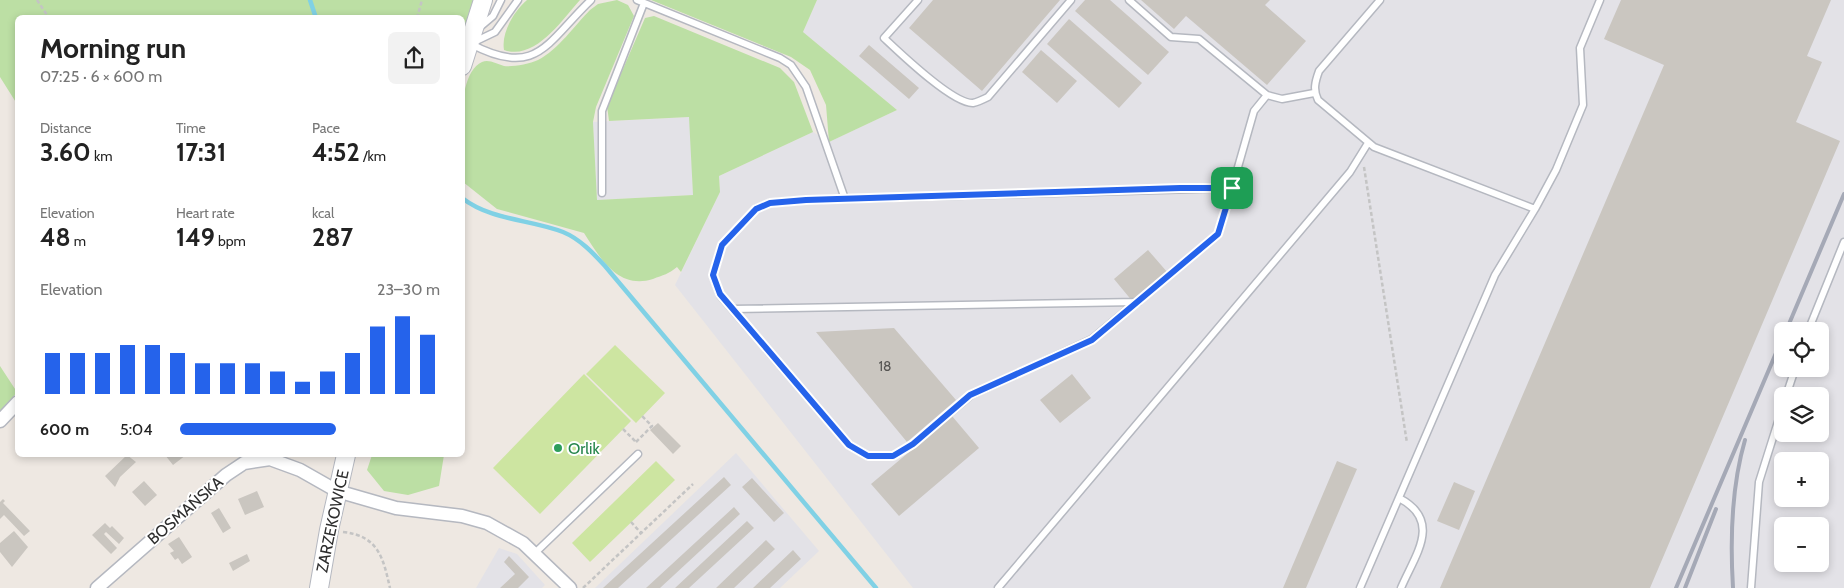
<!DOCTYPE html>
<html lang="en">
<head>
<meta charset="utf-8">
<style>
  :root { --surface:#fff; --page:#f2f2f2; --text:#222; --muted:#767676; --accent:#2563eb }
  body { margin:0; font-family:Cabin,sans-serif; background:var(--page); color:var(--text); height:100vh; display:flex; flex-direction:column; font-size:19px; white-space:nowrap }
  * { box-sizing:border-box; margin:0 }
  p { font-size:16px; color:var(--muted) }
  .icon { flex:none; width:28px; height:28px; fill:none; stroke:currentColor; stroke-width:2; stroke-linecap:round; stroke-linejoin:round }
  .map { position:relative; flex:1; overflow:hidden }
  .side { position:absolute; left:15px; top:15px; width:450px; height:442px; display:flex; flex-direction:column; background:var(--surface); border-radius:8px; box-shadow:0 2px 8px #0003 }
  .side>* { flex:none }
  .controls { position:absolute; left:1774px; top:322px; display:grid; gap:10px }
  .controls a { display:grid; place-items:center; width:55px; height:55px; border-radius:8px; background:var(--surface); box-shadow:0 2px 8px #0003; font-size:25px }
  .pin { position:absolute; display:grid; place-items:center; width:42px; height:42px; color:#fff; margin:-21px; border-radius:10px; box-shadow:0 2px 8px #0006 }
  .round { display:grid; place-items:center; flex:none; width:52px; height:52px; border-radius:8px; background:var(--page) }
  .headline { display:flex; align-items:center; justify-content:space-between; height:85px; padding:0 25px }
  h1 { font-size:28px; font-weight:700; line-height:38px }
  .stats { display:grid; grid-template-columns:repeat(3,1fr); gap:8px; height:85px; padding:5px 25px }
  .stats div { display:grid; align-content:center }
  .stats b { font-size:25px; font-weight:700 }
  .stats small { font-size:14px; font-weight:400 }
  .stats p { font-size:14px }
  .chart { height:140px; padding:10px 25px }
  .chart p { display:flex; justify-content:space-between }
  .chart svg { width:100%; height:90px; margin-top:5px; stroke:var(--accent); stroke-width:6 }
  ul { padding:0 25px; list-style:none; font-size:16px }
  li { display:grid; grid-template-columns:80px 60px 1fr; align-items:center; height:38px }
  li i { height:12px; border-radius:6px; background:var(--accent) }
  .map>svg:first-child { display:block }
  .industrial { fill:#e3e2e7; fill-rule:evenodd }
  .green { fill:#bcdfa4 }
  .pitch { fill:#cde5a1 }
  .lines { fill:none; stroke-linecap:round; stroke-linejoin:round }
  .stream { stroke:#80d1e5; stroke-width:4.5 }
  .building { fill:#cac6c0 }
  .lane-casing { stroke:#b5b8c0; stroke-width:9 }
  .street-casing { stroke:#b5b8c0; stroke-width:15 }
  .secondary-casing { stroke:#b5b8c0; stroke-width:20 }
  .path { stroke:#c4c4c4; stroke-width:2.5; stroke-dasharray:4 2.5; stroke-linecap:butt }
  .lane { stroke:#fff; stroke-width:6 }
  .street { stroke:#fff; stroke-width:12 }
  .secondary { stroke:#fff; stroke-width:18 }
  .rail { stroke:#a5a9b6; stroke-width:4 }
  .route-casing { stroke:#fff; stroke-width:10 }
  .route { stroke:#2563eb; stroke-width:6 }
  .leisure-dot { fill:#2e9e5b; stroke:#fff; stroke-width:2 }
  .labels { text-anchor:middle; stroke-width:4; stroke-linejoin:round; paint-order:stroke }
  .number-label { font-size:14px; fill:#555452 }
  .leisure-label { font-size:16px; fill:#27864d; stroke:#fff; text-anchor:start }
  .street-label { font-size:16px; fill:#2e2e2e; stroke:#fff }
</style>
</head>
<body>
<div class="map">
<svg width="1844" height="588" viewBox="0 0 1844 588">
  <rect width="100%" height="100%" fill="#eee8e2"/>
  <path class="industrial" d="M817,0h1027v588h-931l-238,-303 45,-93 -1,-16 94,-44 16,10 68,-32 -94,-78zM1782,331h38v38h-38zM1782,396h38v38h-38zM1782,461h38v38h-38zM1782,526h38v38h-38z
    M690,117l3,78 -96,5 -4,-78z
    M736,453l83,98 -39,37h-185z
    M499,548l18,6 28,31 -3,3h-66z"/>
  <path class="green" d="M0,0h473l-10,33 -1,-15h-444l-1,86 -17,-27z
    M527,0h53c-18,20 -45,61 -76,50 -3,-17 10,-39 23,-50z
    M617,0l11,5 6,11 -38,91 -3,15 4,78 96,-5 -4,-78 -80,4 -2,-15 38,-88 9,-2 126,52 14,14 19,50 -94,44 1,16 -39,80 -4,-5c-8,7 -14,8 -24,12 -35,11 -53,-21 -69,-46l-87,-24 -34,-27c0,-28 -10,-106 19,-120 7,-3 15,2 22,4 9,1 25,-2 34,-6 20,-10 37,-35 52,-50l8,-6z
    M651,0h166l-14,32 94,78 -68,32 -3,-37 -16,-35 -19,-13z
    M0,366l17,26 -17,21z
    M372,455h72l-5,31 -31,9 -24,-4 -17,-21z"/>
  <path class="pitch" d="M615,345l50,48 -29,30 -50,-49z
    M584,374l47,47 -91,93 -47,-46z
    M656,461l19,19 -85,82 -18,-19z"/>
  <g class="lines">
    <path class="stream" d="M310,0l6,18
      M462,198c30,23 68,21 101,34 17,7 30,21 42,34l271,322"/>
  </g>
  <path class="building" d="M933,0h127l-78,91 -73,-63z
    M1085,0h25l59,52 -21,23 -73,-64z
    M1141,0h129l-5,5 41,36 -39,44 -81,-69 -12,13z
    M1621,0h210l-24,56 15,6 -26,60 44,19 -190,447h-210l224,-523 -60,-26z
    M1069,19l73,64 -23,25 -72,-64z
    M869,45l50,43 -10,11 -50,-43z
    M1041,50l36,31 -20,22 -35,-31z
    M1148,250l20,23 -35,29 -19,-23z
    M894,328l62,72 -49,42 -91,-110z
    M1072,374l19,24 -31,25 -20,-23z
    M952,416l27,32 -80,68 -28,-32z
    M658,423l23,23 -8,8 -23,-24z
    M127,455l9,7 -16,15 -5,10 -10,-11z
    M165,455h21l-13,10z
    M1337,461l20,8 -51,119h-23z
    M724,477l7,8 -113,103h-15z
    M752,478l32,35 -10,9 -32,-35z
    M144,481l13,14 -12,11 -13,-14z
    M1454,482l21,9 -16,39 -22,-9z
    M257,491l7,16 -19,8 -7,-16z
    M3,499l2,2 -2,2 27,28 -6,5 -20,-21 -4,4v-17z
    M734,507l6,7 -80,74h-14z
    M219,508l12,20 -8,5 -12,-20z
    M747,521l7,7 -65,60h-14z
    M105,523l5,5 2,-2 12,12 -5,6 -13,-12 -2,2 13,14 -6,6 -19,-19z
    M14,531l14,16 -16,20 -12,-15v-9z
    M179,537l13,20 -10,7 -4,-6 -3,2 -5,-7 4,-2 -6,-7z
    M766,540l9,9 -41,39h-18z
    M793,550l8,9 -31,29h-17z
    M247,554l3,7 -17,10 -4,-8z
    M509,556l20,21 -11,11h-18l15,-14 -11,-12z"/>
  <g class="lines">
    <defs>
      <path id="lane" d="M637,0l143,58 11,7 15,22 39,112
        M918,0l-34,38c16,15 69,66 89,65 5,-1 11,-4 15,-6l83,-97
        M1129,0l42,37 28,2 68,56 15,4 32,-6
        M1380,0l-61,71c-4,11 -6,19 -1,29l56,47 161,62
        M480,27l13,-11 8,-16
        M472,43l23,-11 23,-32
        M471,44c66,35 76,-2 120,-44
        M1232,188l-14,46 -126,105 -121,56 -58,49 -20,12h-25l-19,-11 -129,-150 -7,-20 9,-30 34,-36 14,-6 36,-3 426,-12 22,-77 13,-16
        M602,193v-82l42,-108
        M732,309l406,-7
        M1808,331l36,-89
        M1786,396l9,-27
        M1399,498c44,23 16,57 2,90
        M535,553l103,-99
        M998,588l352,-416 18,-29
        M1360,588l135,-313 40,-66 21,-39 27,-65 -3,-57 20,-48
        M1751,588l8,-106 23,-73"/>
      <path id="street" d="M0,421l18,-19
        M97,588l129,-113 18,-12 26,-4 30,11 37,21 59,17 66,8 25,7 36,20 47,45"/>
      <path id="secondary" d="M462,66l21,-66
        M319,588l10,-58 17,-75"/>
    </defs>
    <use href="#lane" class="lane-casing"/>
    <use href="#street" class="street-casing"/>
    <use href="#secondary" class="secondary-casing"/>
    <path class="path" d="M37,0l12,18
      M417,18l5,-18
      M1364,167l43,276
      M623,429l13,13
      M636,442l16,-16 -10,-10
      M631,522l11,12
      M343,532c36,4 40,26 47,56
      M583,588l110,-104"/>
    <use href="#lane" class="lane"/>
    <use href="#street" class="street"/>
    <use href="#secondary" class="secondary"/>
    <path class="rail" d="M1786,331l58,-137
      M1676,588l106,-249
      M1685,588l31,-79
      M1733,588c-3,-49 -2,-100 12,-148"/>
  </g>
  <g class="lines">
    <defs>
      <path id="route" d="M1180,188h52l-14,46 -126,106 -122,55 -57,49 -20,12h-25l-19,-11 -129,-151 -7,-19 9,-30 34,-36 14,-6 36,-3z"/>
    </defs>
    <use href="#route" class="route-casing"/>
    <use href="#route" class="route"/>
  </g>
  <circle class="leisure-dot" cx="558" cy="448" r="5"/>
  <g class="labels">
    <g class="number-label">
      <text x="885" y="371">18</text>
    </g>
    <g class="leisure-label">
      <text x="568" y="454">Orlik</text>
    </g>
    <g class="street-label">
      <text transform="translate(185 510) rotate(-41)" y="6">BOSMAŃSKA</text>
      <text transform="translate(332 521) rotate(-78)" y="6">ZARZEKOWICE</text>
    </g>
  </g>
</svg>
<div class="controls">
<a><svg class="icon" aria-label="locate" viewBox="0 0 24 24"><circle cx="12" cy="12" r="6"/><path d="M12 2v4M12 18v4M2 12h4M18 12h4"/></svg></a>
<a><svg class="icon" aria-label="layers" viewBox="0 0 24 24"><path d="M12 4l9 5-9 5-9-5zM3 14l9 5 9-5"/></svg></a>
<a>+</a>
<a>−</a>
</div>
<div class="pin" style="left:1232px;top:188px;background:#1e9e55"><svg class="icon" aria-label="arrive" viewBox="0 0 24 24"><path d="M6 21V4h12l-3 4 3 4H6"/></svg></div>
<section class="side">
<div class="headline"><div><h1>Morning run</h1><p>07:25 · 6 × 600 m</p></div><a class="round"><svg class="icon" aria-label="share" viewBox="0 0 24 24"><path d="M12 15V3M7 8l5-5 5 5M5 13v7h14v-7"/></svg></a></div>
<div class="stats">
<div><p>Distance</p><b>3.60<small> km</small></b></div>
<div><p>Time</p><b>17:31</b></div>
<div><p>Pace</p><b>4:52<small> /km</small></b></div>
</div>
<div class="stats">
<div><p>Elevation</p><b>48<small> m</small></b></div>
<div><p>Heart rate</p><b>149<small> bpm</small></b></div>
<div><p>kcal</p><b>287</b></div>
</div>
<div class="chart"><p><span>Elevation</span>23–30 m</p>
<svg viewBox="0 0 160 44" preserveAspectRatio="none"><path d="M5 44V24M15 44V24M25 44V24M35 44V20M45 44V20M55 44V24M65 44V29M75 44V29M85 44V29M95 44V33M105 44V38M115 44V33M125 44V24M135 44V11M145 44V6M155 44V15"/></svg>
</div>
<ul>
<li><b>600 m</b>5:04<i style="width:60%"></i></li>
</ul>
</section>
</div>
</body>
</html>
